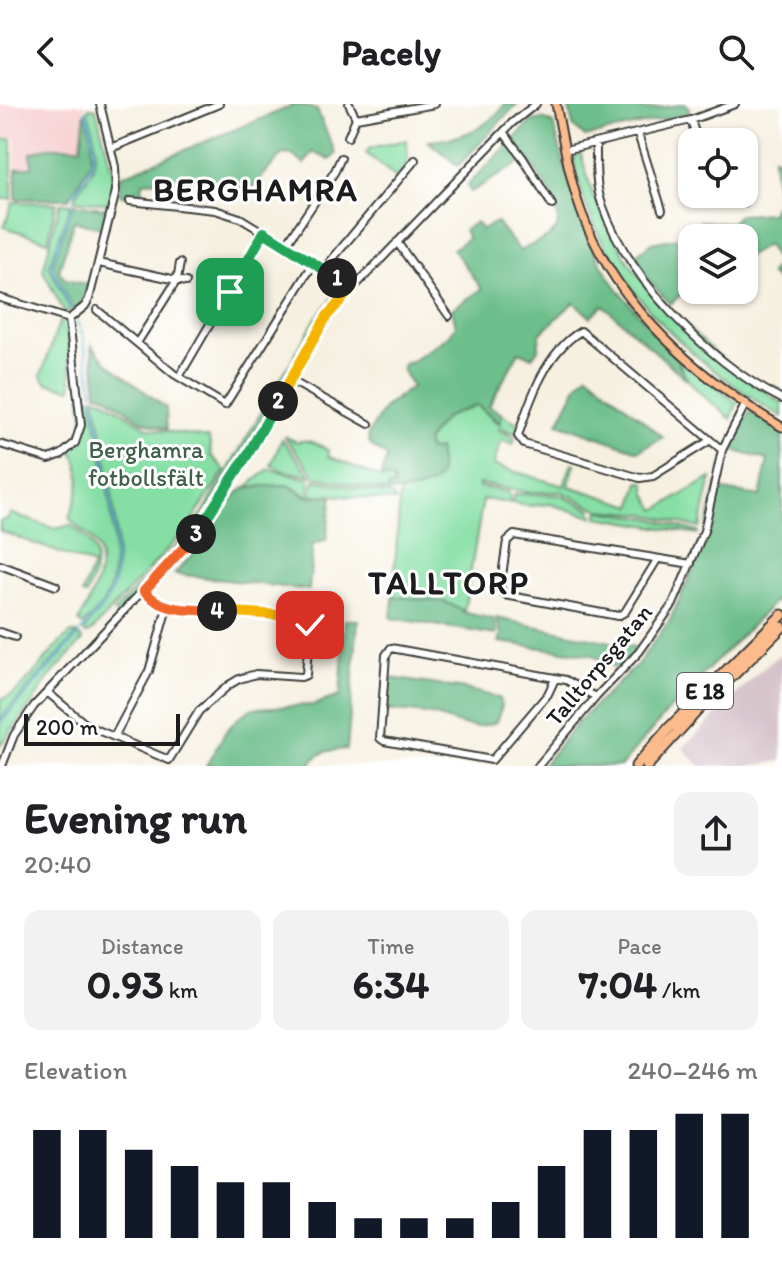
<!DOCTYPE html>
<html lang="en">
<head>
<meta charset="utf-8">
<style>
  :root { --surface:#fff; --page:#f2f2f2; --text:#202124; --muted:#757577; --accent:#111827 }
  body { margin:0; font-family:Itim,sans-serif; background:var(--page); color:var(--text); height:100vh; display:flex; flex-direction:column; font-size:30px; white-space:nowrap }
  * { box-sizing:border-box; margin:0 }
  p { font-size:26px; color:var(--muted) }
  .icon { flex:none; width:44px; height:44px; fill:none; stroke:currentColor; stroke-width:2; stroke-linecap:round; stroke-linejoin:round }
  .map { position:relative; height:662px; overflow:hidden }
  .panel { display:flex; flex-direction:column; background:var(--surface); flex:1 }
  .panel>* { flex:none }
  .buttons { position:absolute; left:678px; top:24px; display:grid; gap:16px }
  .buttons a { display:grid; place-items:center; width:80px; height:80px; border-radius:16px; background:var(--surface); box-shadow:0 2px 6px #0004; font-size:40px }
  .scale { position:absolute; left:24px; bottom:20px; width:156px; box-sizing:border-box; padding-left:8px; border:4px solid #1c1c1c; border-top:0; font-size:22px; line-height:28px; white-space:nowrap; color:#1c1c1c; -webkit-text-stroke:6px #fff; paint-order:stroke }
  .pin { position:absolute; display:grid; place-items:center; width:68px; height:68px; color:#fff; margin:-34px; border-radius:16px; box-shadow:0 4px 12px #0006 }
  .km { position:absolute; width:40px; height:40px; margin:-20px; border-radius:50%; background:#222; color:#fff; font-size:22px; line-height:40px; text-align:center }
  .round { display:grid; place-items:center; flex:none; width:84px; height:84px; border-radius:16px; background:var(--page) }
  .overview { display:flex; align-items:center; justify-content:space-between; height:136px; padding:0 24px }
  h1 { font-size:44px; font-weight:800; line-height:60px }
  .metrics { display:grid; grid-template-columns:repeat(3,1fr); gap:12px; height:136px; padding:8px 24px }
  .metrics div { display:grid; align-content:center; border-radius:16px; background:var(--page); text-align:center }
  .metrics b { font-size:40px; font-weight:800 }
  .metrics small { font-size:22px; font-weight:400 }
  .metrics p { font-size:22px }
  .chart { height:224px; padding:16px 24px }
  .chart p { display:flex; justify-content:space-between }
  .chart svg { width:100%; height:144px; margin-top:8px; stroke:var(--accent); stroke-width:6 }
  header { display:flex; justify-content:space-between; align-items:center; height:104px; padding:0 24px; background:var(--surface); font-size:36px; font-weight:800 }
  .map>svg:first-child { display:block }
  .built { fill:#f7cfd1 }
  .industrial { fill:#d2bdc6 }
  .green { fill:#85dfa4; stroke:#507e60; stroke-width:2 }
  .forest { fill:#6cbe8a; stroke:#446d53; stroke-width:2 }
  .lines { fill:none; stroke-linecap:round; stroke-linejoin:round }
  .stream { stroke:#58b1d5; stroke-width:2 }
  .minor-casing { stroke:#3d3c39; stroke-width:10 }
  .major-casing { stroke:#3d3c39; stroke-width:11 }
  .highway-casing { stroke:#3d3c39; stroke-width:13 }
  .minor { stroke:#fff; stroke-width:6 }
  .major { stroke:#fbbb8c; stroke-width:7 }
  .highway { stroke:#fbbb8c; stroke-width:9 }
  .split-1-casing { stroke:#fff; stroke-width:16 }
  .split-2-casing { stroke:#fff; stroke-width:16 }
  .split-3-casing { stroke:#fff; stroke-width:16 }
  .split-4-casing { stroke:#fff; stroke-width:16 }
  .split-5-casing { stroke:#fff; stroke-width:16 }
  .split-1 { stroke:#22a559; stroke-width:10 }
  .split-2 { stroke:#f5b400; stroke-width:10 }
  .split-3 { stroke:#22a559; stroke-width:10 }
  .split-4 { stroke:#f0652b; stroke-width:10 }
  .split-5 { stroke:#f5b400; stroke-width:10 }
  .labels { text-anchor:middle; stroke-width:6; stroke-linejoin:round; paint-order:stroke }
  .shield { fill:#fff; stroke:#606060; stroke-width:2 }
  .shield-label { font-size:22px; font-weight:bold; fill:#1c1c1c }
  .park-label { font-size:24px; fill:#41604c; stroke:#fff }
  .street-label { font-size:24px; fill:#1c1c1c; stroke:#fff }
  .district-label { font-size:32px; font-weight:bold; letter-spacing:2px; fill:#1c1c1c; stroke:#fff }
</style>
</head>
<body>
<header><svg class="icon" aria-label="back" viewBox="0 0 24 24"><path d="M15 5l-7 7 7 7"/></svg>Pacely<svg class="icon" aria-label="search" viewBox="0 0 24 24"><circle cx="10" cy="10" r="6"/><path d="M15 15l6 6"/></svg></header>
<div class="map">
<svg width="782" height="662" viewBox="0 0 782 662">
  <rect width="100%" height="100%" fill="#fff"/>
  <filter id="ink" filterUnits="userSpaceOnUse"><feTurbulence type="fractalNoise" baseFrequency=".0125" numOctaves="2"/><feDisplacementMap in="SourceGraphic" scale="16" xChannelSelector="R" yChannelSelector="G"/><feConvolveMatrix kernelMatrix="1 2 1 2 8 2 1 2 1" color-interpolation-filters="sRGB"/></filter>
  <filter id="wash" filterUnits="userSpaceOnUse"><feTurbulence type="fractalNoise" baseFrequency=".006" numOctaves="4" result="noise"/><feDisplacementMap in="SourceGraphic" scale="32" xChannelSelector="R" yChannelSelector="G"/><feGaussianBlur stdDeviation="1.8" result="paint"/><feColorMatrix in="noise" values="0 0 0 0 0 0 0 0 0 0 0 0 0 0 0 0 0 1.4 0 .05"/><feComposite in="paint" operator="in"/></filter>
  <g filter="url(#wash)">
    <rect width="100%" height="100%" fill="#f6f0e0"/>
    <path class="built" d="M0,0h84l-2,75 -13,20h-53l-1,-61 -15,-2z"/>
    <path class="industrial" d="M782,549v108l-33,5h-49l-17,-18 77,-77z"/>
    <path class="green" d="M89,4l7,1 17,65 -1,30 -38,-4c2,-10 8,-14 13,-22 15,-20 7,-47 0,-68z
      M0,35h12v60h-12z
      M407,36l1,23 -11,15 -31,-25 4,-5z
      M580,47l14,48 4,2 29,59 23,32 83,77 49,34v14c-97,-59 -186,-140 -208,-257z
      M13,98l43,1 -8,38 -44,-14z
      M60,99l11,1 -22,62 21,44 -5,4 -22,-43z
      M341,185l1,5 -20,22 -122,208 -82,91 -4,-3 66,-70 23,-29 114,-197z
      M60,216l7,5 5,64 -25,-6 -6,-7z
      M678,250l59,49 -6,16c-20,-18 -52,-37 -53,-65z
      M81,292l11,2c7,49 32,148 17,193 -4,12 -16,26 -26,34l-4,-4c10,-20 30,-54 17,-75 -6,-12 -20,-18 -27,-28 9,-24 17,-44 3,-67l13,-21z
      M95,293l8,2 45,29 61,10 2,17 14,15 -37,57 -98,106 -4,1 -3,-3c10,-13 24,-26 29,-41 15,-47 -9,-143 -17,-193z
      M477,301l20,18h3l2,-9 17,10 -4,10 -15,-7 -1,3 16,8 -2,6 -11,-4 -9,25 71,21 8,-23 3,1 -6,22 64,20 6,-24h6l2,12 9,16 55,-32 -11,50 -54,-14 -46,-4 -38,-18h-36l-47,-8v3l30,5 1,11 -27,-4 -19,112c-22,-12 -43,-12 -68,-14l-3,3 7,-108 19,-3 10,-39 -3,-8 20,-25z
      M272,321l-62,103 -59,65 4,-9 43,-46z
      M284,332l13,6c12,-4 23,3 32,9l-1,5 55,23h10l1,7 -6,1 1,5 -73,-15z
      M282,335l29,37 -30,-6 -10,-5z
      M269,365l41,10 -1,17 -21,-11 -41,2z
      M315,376l76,15 5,6 -64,-6 -21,1z
      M515,390l45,1 31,14 2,8 -43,-13 -21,2 -17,-3z
      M599,407l50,7 49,14v2l-101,-17z
      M10,409l45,16 15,-4c32,22 30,36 16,70l-4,-1 11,-29 -93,-34v-10l8,-2z
      M72,529l5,1 -77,85v-20c26,-3 48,-52 72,-66z
      M79,531l4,5 -36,40 -9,15 -38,51v-23z"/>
    <path class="forest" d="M297,0l20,6 19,44 -6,6 -17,-8 -9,12 -12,-9 -10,-1 -34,39 -45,-15 -60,4 -2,16 -21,-3 1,-19z
      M505,0h12l-59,62 -30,-25c31,-2 59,-11 77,-37z
      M568,0h65l12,6 41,-6 3,4 -1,6 -103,23 -12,-11z
      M85,7l7,28 -1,23 -22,37h-53v-30l16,-2 -1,-14 17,-6h33z
      M543,15l10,5c15,50 26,106 55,151 19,29 45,54 70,79v9l9,17 -84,-75 -13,12 -16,-15 -34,32 -2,15 -6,8 -13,-5 -30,54 13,8 -2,9 -23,-18 -31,12 -20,24 3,9 9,-1c1,7 4,20 1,27 -5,14 -38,16 -50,16l-1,-5 6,-1v-6l-13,-3 6,-20 -17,-12 -2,-11 17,-27 27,-20 -10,-18 2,-5 7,-2 38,-26 7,-10 -4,-17 30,-20 -29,-40 15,-11 -4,-8 12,-8 6,8 14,-8 24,29c10,-6 26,-11 34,-19 15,-16 -17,-60 -26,-74l-57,34 -4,-6 65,-65z
      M773,53l9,2v126l-12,-11 8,-11 -11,-18 -23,13v-20h-52v47l-22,19 -30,-33 -7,-14 19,-14 41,-8 7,-14 31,2 8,-8 32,-2 6,-13z
      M73,100l37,5 -5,20 -31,-8 -15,50 7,9 24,5 -7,18 -10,7 -21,-44z
      M92,241l16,18 58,45 1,21 -25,-8 -37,-26 -8,-2z
      M588,270l75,63 -25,14 -80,-28 20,-39z
      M750,308l32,18v164l-108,110 -53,62h-79l36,-44 59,-57 33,-45 30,-67 17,-69 7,6 36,6 8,-36 -37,-10 -1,-3 5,-16z
      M288,381l19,12 25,-2 -6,46 -13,3 -4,46 -134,-16 29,-34 31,-45 12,-8z
      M396,493l50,5 20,11 27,6 4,13 -1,3 -105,-17 2,-18z
      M496,514l143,30 -21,22 -26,-15 -93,-13 2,-9z
      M345,516h13l-11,129c-15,1 -30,1 -37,17h-104l20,-35 13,-14 14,-9 60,-3 27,-9z
      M390,574l75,11 34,9 3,8 -6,16c-25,9 -33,3 -57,-5 -16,-5 -36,-5 -53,-7z"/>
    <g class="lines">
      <path class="stream" d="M72,91c5,-7 11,-13 15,-21 12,-20 5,-42 -1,-63
        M71,204l-20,-43 21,-60
        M77,218l6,13 10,58
        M81,527c10,-12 25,-25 30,-40 14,-46 -10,-144 -18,-193
        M0,617l79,-87"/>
    </g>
  </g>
  <g filter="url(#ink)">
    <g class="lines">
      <defs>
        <path id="minor" d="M349,0l7,14
          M356,14l79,-14
          M691,16l7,22
          M504,29l19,25 29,47
          M638,30l24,76
          M348,33l8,-19
          M596,39c0,20 -1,42 6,61 26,76 109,160 180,195
          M111,44l108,-44
          M565,46l126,-30 44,-16
          M710,90l34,9
          M130,97l85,9 25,8 113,69
          M397,138l52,74
          M286,141l49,-74 6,-13
          M99,159l87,19
          M324,165l91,-109
          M207,183l23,5
          M0,194l69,21
          M97,206l77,64 51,31 89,-142
          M69,215l16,-13 4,-7 27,-108 -1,-24 -15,-63
          M137,239l40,-63 3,-17
          M179,273l85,-145
          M290,276l79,44
          M709,337l-56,35 -13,2 -116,-34 -6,-8c12,-37 28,-84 63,-105l141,119
          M0,340l49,15 13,-5 13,-11 6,-18 -12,-106
          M657,456l-32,52 -7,4 -113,-21 -5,-6 7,-48 7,-6 177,29
          M0,461l56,21
          M0,528l15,5
          M555,575l-7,15 -56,66 -108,-19 -4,-3 6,-83 5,-7 175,32 30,17
          M47,588l41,34 81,34 30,-49 30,-26 10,-6 17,-5 45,3 5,-2 4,-58 -143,-9 -9,-4 -14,-13
          M114,633l35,-66 18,-63
          M2,662l12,-31 20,-29 163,-173 51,-79 68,-120 22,-30 174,-181 24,-19
          M538,662l58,-69 43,-45 34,-48 31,-73 18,-81 24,-47"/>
        <path id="major" d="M556,0c7,36 13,73 25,107 35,95 115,166 201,216"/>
        <path id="highway" d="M636,662l32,-37 114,-114
          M647,662l50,-55 85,-84"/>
      </defs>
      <use href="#minor" class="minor-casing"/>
      <use href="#major" class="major-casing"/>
      <use href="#highway" class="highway-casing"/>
      <use href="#minor" class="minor"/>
      <use href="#major" class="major"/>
      <use href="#highway" class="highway"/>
    </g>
  </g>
  <g class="lines" filter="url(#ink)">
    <defs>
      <path id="split-1" d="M230,188l34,-60 73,46"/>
      <path id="split-2" d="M278,297l49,-85 26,-29 -16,-9"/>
      <path id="split-3" d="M196,430l52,-80 30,-53"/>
      <path id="split-4" d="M196,430l-52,57c20,22 45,18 73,20"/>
      <path id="split-5" d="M217,507l93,6v8"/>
    </defs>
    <use href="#split-1" class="split-1-casing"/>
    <use href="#split-2" class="split-2-casing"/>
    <use href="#split-3" class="split-3-casing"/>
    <use href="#split-4" class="split-4-casing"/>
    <use href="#split-5" class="split-5-casing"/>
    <use href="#split-1" class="split-1"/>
    <use href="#split-2" class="split-2"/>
    <use href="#split-3" class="split-3"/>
    <use href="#split-4" class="split-4"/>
    <use href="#split-5" class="split-5"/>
  </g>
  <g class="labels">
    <rect class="shield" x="677" y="569" width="56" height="36" rx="6"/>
    <g class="shield-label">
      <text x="705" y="595">E 18</text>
    </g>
    <g class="park-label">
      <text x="146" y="354">Berghamra<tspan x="146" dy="28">fotbollsfält</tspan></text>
    </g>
    <g class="street-label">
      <text transform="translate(599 561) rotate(-50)" y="8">Talltorpsgatan</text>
    </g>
    <g class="district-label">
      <text x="256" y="97">BERGHAMRA</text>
      <text x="449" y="490">TALLTORP</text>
    </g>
  </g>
</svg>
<div class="buttons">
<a><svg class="icon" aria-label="locate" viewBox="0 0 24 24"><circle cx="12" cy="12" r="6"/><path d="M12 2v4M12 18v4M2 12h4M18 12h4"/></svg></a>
<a><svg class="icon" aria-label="layers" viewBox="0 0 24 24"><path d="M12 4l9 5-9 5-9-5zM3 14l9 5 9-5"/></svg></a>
</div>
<div class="scale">200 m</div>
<div class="pin" style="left:230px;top:188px;background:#1e9e55"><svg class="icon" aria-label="arrive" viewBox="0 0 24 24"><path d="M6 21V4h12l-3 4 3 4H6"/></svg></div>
<div class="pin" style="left:310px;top:521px;background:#d93025"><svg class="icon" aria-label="check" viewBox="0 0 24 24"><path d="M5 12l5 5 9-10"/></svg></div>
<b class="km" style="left:337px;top:174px">1</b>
<b class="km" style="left:278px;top:297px">2</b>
<b class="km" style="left:196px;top:430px">3</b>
<b class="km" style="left:217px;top:507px">4</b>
</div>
<section class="panel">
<div class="overview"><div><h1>Evening run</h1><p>20:40</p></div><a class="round"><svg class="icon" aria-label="share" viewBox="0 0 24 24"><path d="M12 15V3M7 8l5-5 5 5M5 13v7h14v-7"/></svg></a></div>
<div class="metrics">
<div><p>Distance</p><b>0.93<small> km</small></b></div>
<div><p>Time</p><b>6:34</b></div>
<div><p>Pace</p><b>7:04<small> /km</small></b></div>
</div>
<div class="chart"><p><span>Elevation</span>240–246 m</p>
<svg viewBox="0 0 160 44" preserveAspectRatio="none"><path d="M5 44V11M15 44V11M25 44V17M35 44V22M45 44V27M55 44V27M65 44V33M75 44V38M85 44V38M95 44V38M105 44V33M115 44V22M125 44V11M135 44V11M145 44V6M155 44V6"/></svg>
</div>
</section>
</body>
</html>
